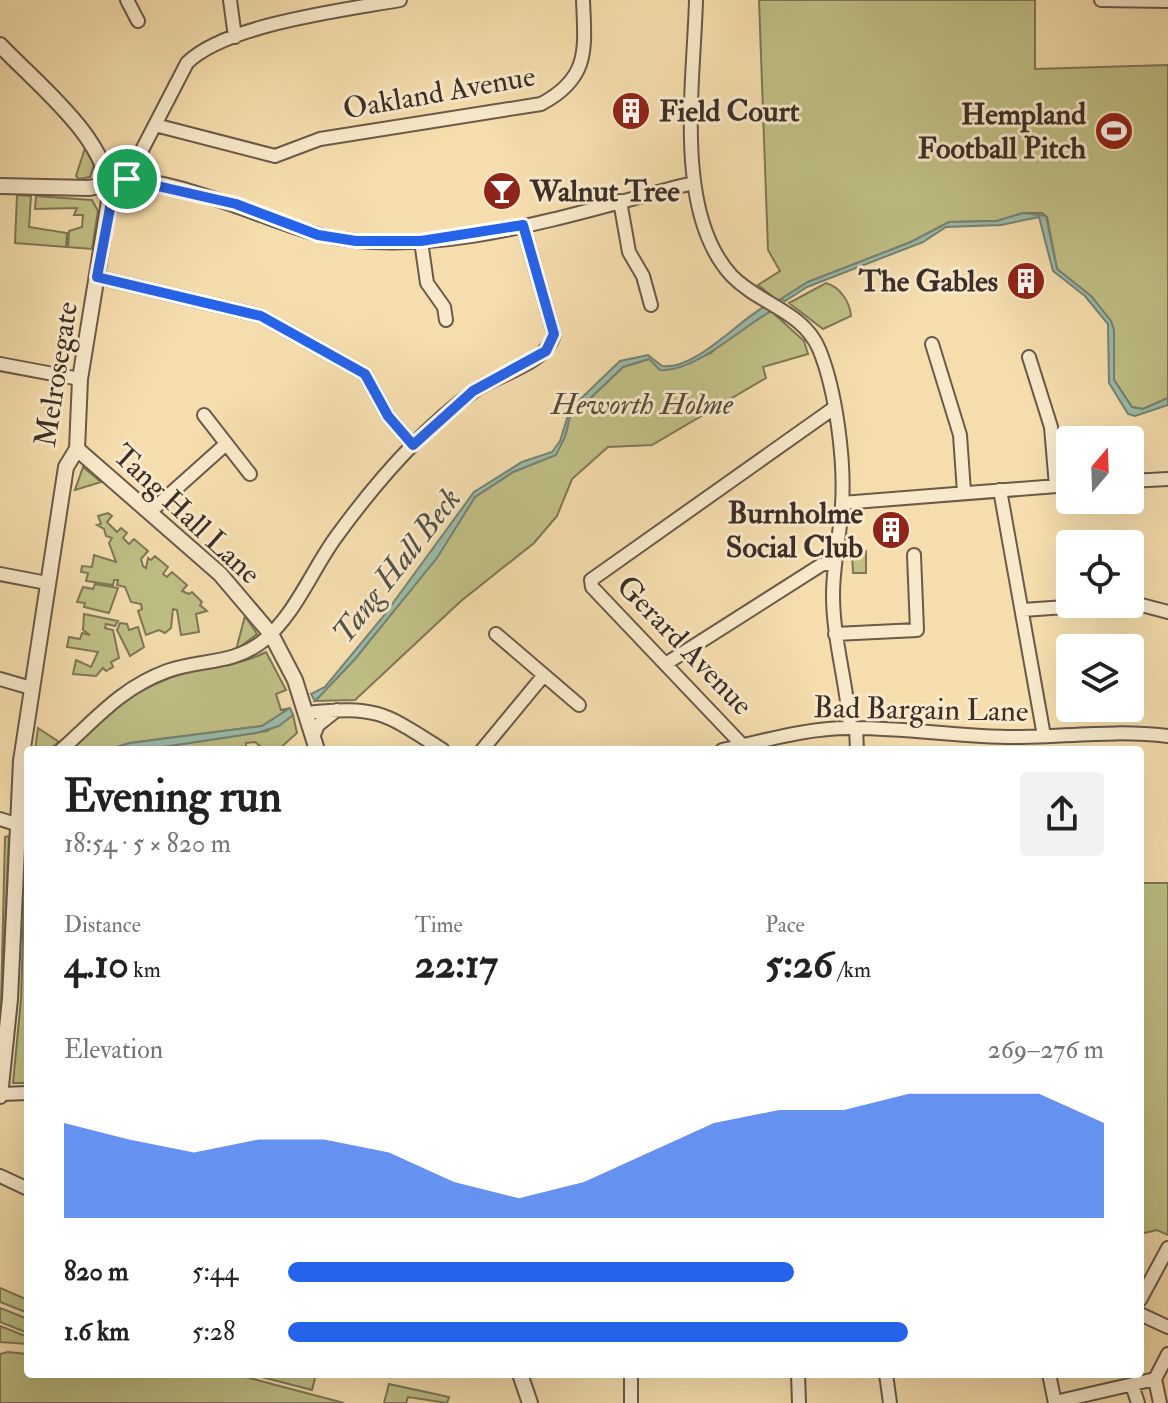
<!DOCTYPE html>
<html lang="en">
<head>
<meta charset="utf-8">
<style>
  :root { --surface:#fff; --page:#f2f2f2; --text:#222; --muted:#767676; --accent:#2563eb }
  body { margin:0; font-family:"IM FELL Double Pica",serif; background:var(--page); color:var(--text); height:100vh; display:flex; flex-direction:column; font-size:30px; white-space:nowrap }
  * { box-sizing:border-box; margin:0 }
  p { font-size:26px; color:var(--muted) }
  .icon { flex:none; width:44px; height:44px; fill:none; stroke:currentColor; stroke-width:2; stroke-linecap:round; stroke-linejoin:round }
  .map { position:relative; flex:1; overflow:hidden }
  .side { position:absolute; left:24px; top:746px; width:1120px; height:632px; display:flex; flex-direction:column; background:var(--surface); border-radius:8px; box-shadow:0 8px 32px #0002 }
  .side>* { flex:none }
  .needle { width:52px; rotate:19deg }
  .buttons { position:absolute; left:1056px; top:426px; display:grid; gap:16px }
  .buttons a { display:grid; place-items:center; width:88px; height:88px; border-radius:8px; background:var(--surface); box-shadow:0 8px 32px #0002; font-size:40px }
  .pin { position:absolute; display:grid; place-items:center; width:68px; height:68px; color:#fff; margin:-34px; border:4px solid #fff; border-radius:50%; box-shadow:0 2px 8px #0007 }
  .round { display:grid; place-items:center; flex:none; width:84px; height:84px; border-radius:8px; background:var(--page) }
  .summary { display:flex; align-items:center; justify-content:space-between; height:136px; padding:0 40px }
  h1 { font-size:44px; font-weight:700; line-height:60px }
  .figures { display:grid; grid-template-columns:repeat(3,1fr); gap:12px; height:136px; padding:8px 40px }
  .figures div { display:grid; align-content:center }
  .figures b { font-size:40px; font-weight:700 }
  .figures small { font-size:22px; font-weight:400 }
  .figures p { font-size:22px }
  .chart { height:224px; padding:16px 40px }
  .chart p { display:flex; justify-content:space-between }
  .chart svg { width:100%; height:144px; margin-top:8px; fill:var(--accent); opacity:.7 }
  ul { padding:0 40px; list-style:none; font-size:26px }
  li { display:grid; grid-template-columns:128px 96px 1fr; align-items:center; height:60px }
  li i { height:20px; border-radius:10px; background:var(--accent) }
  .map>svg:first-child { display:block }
  .green { fill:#c0c086; stroke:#7e7757; stroke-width:2 }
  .water { fill:#9cbca9; stroke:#758375; stroke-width:2 }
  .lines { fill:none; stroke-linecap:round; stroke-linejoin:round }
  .minor-casing { stroke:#6a5a49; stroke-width:16 }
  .tertiary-casing { stroke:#6a5a49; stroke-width:18 }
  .minor { stroke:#f8e9ca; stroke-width:12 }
  .tertiary { stroke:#f8e9ca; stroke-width:14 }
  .route-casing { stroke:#fff; stroke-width:16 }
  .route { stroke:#2563eb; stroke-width:10 }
  .labels { text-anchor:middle; stroke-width:6; stroke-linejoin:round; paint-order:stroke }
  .street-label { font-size:30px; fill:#3b2e28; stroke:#f8e9ca }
  .poi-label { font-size:30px; font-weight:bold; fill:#3b2e28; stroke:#f8e9ca; text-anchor:end }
  .park-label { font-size:30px; font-style:italic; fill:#564b3b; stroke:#f8e9ca }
  .water-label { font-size:32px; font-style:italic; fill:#535248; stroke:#f8e9ca }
</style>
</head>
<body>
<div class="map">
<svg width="1168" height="1403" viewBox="0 0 1168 1403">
  <rect width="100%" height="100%" fill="#f5ddad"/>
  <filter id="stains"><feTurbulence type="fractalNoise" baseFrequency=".0025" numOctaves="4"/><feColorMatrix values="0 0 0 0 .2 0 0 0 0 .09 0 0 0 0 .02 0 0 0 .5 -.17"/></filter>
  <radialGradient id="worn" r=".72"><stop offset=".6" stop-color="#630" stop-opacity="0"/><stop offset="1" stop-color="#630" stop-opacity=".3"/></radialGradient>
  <path class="green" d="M759,0h276v69l133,-4v333l-25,11 -11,-2 -18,-27 -2,-56 -20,-27 -35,-28 -10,-52 -5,-4h-19l-26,8 -48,1 -38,20 -103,40 -30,19 -20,-16 22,-14 -12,-21z
    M85,148l9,17 -4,12 -11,2 -3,-3z
    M17,195l14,1 -2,31 38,6 -1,14 -51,-4z
    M36,196l56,4 6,11 -6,38 -24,-2 1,-16 13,-4 1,-12h-9l3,-7 -42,1z
    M826,283c14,4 24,19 25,33l-28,13 -34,-26z
    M771,311l33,30 4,13 -45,13 3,11 -114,67 -44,2 -36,32 -15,37 -23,27 -73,58 -106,99 -40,1 40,-42 74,-93 46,-69 38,-25 42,-17 12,-25 2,-16 9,-4 45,-43 26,-8 17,11 45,-17 17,-16z
    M83,467l18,15 -26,8z
    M108,513l4,3 -5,6 10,10 4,-4 6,5 -4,5 6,6 5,-5 14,12 -7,8 2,7 3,2 2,-10 3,2 4,-4 13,11 -5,7 4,3 5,-5 15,13 -5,6 7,3 3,-2 10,10 -2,3 7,6 -11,3 3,18 -18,3 -4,-25 -4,-1 -2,19 -6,5 -6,-3 -13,5 -8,-24 4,-2 -1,-5 -10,-2 -6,-15 -8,-2 1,-5h-4l-1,5 -27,-4 2,-8 -7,-1 1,-6 10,1 2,-12 22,7 -7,-19 3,-5 -6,-2 -2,-7 -7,-4 4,-1 -3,-8z
    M852,551h14v22h-13z
    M95,584l23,4 -9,25 -25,-6 1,-4 -8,-1 6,-15 10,2z
    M84,614l34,7 -3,5 -9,-2 -1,4 8,2 6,28 -8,4 2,5 -7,4 -3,-3 -7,8 -23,-2 3,-14 15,7 7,-15 -31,-5 2,-10 11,2 2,-6 8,2 -7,-5z
    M245,616l12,18 -21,16z
    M120,623l7,1 2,6 9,-3 6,20 -14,9 -13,-26z
    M266,652l20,38 -10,4 5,16 9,-2 -28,18 -132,17 -23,7h-37c34,-37 69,-64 118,-78 28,-8 52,-6 78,-20z
    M293,715l4,18 -19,17h-13l-10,-8 -9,1v7l-90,-2 111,-17z
    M38,728l21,14c-7,7 -14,8 -24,8z
    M9,836l-9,207 5,-206z
    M26,838l2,245h-15l8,-84z
    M1140,883h28v352l-11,-5 -17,4z
    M0,1288l28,12v13l-28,-11z
    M0,1308l28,11v14l-28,-11z
    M0,1326l28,11v7l-28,-2z
    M8,1352l19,2 1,20h206l110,29h-344v-49z
    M250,1374h66l-4,16z
    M389,1384l60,13 -2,6 -39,-6 -2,6h-22z"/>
  <path class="water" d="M1023,213l23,3 11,53 34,27 20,25 3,9v50l18,27 11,2 25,-11v7l-33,11 -7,-2 -19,-31 -1,-59 -23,-28 -32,-25 -14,-54 -38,8 -55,2 -23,15 -116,45 -22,14 -4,-2 27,-17 103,-40 38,-20 48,-1z
    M764,307l7,4c-30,17 -77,62 -111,59l-11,-11 -26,8 -45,43 -7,2 -6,25 -9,18 -43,17 -38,25 -38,61 -82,101 -40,42 -4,-7 14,-7 57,-69 92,-126 48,-30 30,-10 8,-11 10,-32 50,-48 28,-6 14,11c32,5 76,-45 102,-59z
    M290,708l3,7 -14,11 -23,7 -100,15 -49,2 23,-7 132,-17z"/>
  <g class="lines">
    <defs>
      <path id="minor" d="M127,0l11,21
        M230,0l5,37
        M696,0c-2,81 -23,213 36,276 27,28 71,35 87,73 17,41 26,112 23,156 -2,30 -9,60 -9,90 0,45 14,88 17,133
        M1101,0l67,1
        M155,125l120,31 45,-17 221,-35c49,-26 44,-55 42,-104
        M127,179l60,-116c39,-39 159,-53 213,-63
        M110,184c40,-20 165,41 210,51 118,27 258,-24 373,-52
        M620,201l9,51 14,24 8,29
        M421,241l6,42 17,24 2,13
        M97,277l164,39 104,58 23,42 25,29
        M932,344l28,91 4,57
        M1029,357l22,70 5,59
        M0,364l80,15
        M204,415l46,59
        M1130,481l38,-2
        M1000,490l44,246
        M842,503l228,-18
        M150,512l76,-68
        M0,574l47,9
        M1130,602l38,10
        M1023,610l85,-6
        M496,634l83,71
        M835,634l82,-4 -3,-75
        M667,663l154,-98 14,-4
        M0,679l31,9
        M307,713c70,-8 78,0 136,37
        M856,728l1,22
        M313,737l5,-12 19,-15
        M61,750c35,-31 60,-62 106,-79 34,-12 66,-6 96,-30 32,-26 49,-71 73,-104 37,-51 85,-107 137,-145 23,-18 74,-27 81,-58l-31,-109
        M482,750l62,-75
        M722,750c42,-9 84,-22 127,-22 57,-1 115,10 172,9 50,-1 97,-7 147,-1
        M747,750l-155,-163 -1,-7 243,-172
        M0,819l28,9
        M1,1094l27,-1
        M0,1176l28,13
        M1140,1300l28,-52
        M1140,1314l28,13
        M798,1374l1,29
        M886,1374l4,29
        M1049,1374l6,29
        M1155,1379l13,-25
        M1155,1379l5,24
        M1132,1385l6,18
        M1055,1402l100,-23
        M631,1403v-29"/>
      <path id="tertiary" d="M0,45c38,40 107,93 110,150l-30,184 -3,70 -11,18 -45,294 -11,238 -10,97
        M0,186l89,2 21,-4
        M77,449l143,125 51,60 24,46 22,70
        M520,1374l10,29"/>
    </defs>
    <use href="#minor" class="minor-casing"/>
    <use href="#tertiary" class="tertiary-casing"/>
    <use href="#minor" class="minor"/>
    <use href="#tertiary" class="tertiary"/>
  </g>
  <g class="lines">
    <defs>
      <path id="route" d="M127,179l109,25 82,31 38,6h65l102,-16 31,109 -8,17 -73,40 -60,54 -25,-29 -23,-42 -104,-58 -164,-39 13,-69v-24z"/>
    </defs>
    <use href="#route" class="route-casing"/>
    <use href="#route" class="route"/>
  </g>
  <defs>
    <symbol id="building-disc" viewBox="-11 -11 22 22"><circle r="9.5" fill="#8f2418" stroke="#f8e9ca"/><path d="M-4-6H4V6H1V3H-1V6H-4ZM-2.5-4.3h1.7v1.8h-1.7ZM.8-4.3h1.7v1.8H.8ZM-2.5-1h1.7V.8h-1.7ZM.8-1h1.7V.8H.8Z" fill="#fff"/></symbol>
    <symbol id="stadium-disc" viewBox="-11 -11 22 22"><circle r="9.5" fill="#8f2418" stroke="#f8e9ca"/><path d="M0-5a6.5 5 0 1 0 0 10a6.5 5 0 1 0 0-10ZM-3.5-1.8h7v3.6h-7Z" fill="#fff"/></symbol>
    <symbol id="bar-disc" viewBox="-11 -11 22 22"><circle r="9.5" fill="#8f2418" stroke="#f8e9ca"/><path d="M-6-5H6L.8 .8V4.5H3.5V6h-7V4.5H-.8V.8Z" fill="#fff"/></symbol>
  </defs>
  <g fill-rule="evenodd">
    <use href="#building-disc" x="609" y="89" width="44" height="44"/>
    <use href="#stadium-disc" x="1092" y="109" width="44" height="44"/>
    <use href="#bar-disc" x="480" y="169" width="44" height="44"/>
    <use href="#building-disc" x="1004" y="259" width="44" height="44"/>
    <use href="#building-disc" x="869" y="508" width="44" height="44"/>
  </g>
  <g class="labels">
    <g class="street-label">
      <text transform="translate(439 92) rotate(-10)" y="10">Oakland Avenue</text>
      <text transform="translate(56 374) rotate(-81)" y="10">Melrosegate</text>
      <text transform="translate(187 514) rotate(43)" y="10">Tang Hall Lane</text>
      <text transform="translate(685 645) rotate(46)" y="10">Gerard Avenue</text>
      <text transform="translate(921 709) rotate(1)" y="10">Bad Bargain Lane</text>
    </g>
    <g class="poi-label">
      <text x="659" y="121" text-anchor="start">Field Court</text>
      <text x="1086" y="124">Hempland<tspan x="1086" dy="34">Football Pitch</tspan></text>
      <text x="530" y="201" text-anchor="start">Walnut Tree</text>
      <text x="998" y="291">The Gables</text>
      <text x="863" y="523">Burnholme<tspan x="863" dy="34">Social Club</tspan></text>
    </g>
    <g class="park-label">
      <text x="642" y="414">Heworth Holme</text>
    </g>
    <g class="water-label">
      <text transform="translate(396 565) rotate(-52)" y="11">Tang Hall Beck</text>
    </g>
  </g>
  <rect width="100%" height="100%" filter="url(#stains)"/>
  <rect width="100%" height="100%" fill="url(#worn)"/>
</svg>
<div class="buttons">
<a><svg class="needle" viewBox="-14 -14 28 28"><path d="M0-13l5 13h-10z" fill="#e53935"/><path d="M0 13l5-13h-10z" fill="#767676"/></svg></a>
<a><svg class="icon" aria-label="locate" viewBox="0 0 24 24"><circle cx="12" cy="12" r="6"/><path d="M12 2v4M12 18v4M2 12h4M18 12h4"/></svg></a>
<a><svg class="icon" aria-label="layers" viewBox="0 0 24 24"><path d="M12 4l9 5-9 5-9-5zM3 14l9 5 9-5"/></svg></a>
</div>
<div class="pin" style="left:127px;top:179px;background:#1e9e55"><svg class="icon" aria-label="arrive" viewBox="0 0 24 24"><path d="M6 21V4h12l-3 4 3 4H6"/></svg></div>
<section class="side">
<div class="summary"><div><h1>Evening run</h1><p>18:54 · 5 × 820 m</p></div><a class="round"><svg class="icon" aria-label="share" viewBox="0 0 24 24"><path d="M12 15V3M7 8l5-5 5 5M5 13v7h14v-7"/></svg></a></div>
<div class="figures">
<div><p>Distance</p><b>4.10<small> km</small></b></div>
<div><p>Time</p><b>22:17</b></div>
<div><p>Pace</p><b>5:26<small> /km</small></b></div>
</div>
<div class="chart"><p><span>Elevation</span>269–276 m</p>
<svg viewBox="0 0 160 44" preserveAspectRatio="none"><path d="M0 44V15L10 20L20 24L30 20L40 20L50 24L60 33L70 38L80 33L90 24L100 15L110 11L120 11L130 6L140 6L150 6L160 15V44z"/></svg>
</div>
<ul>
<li><b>820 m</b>5:44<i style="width:62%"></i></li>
<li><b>1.6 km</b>5:28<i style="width:76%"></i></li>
</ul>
</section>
</div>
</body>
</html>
